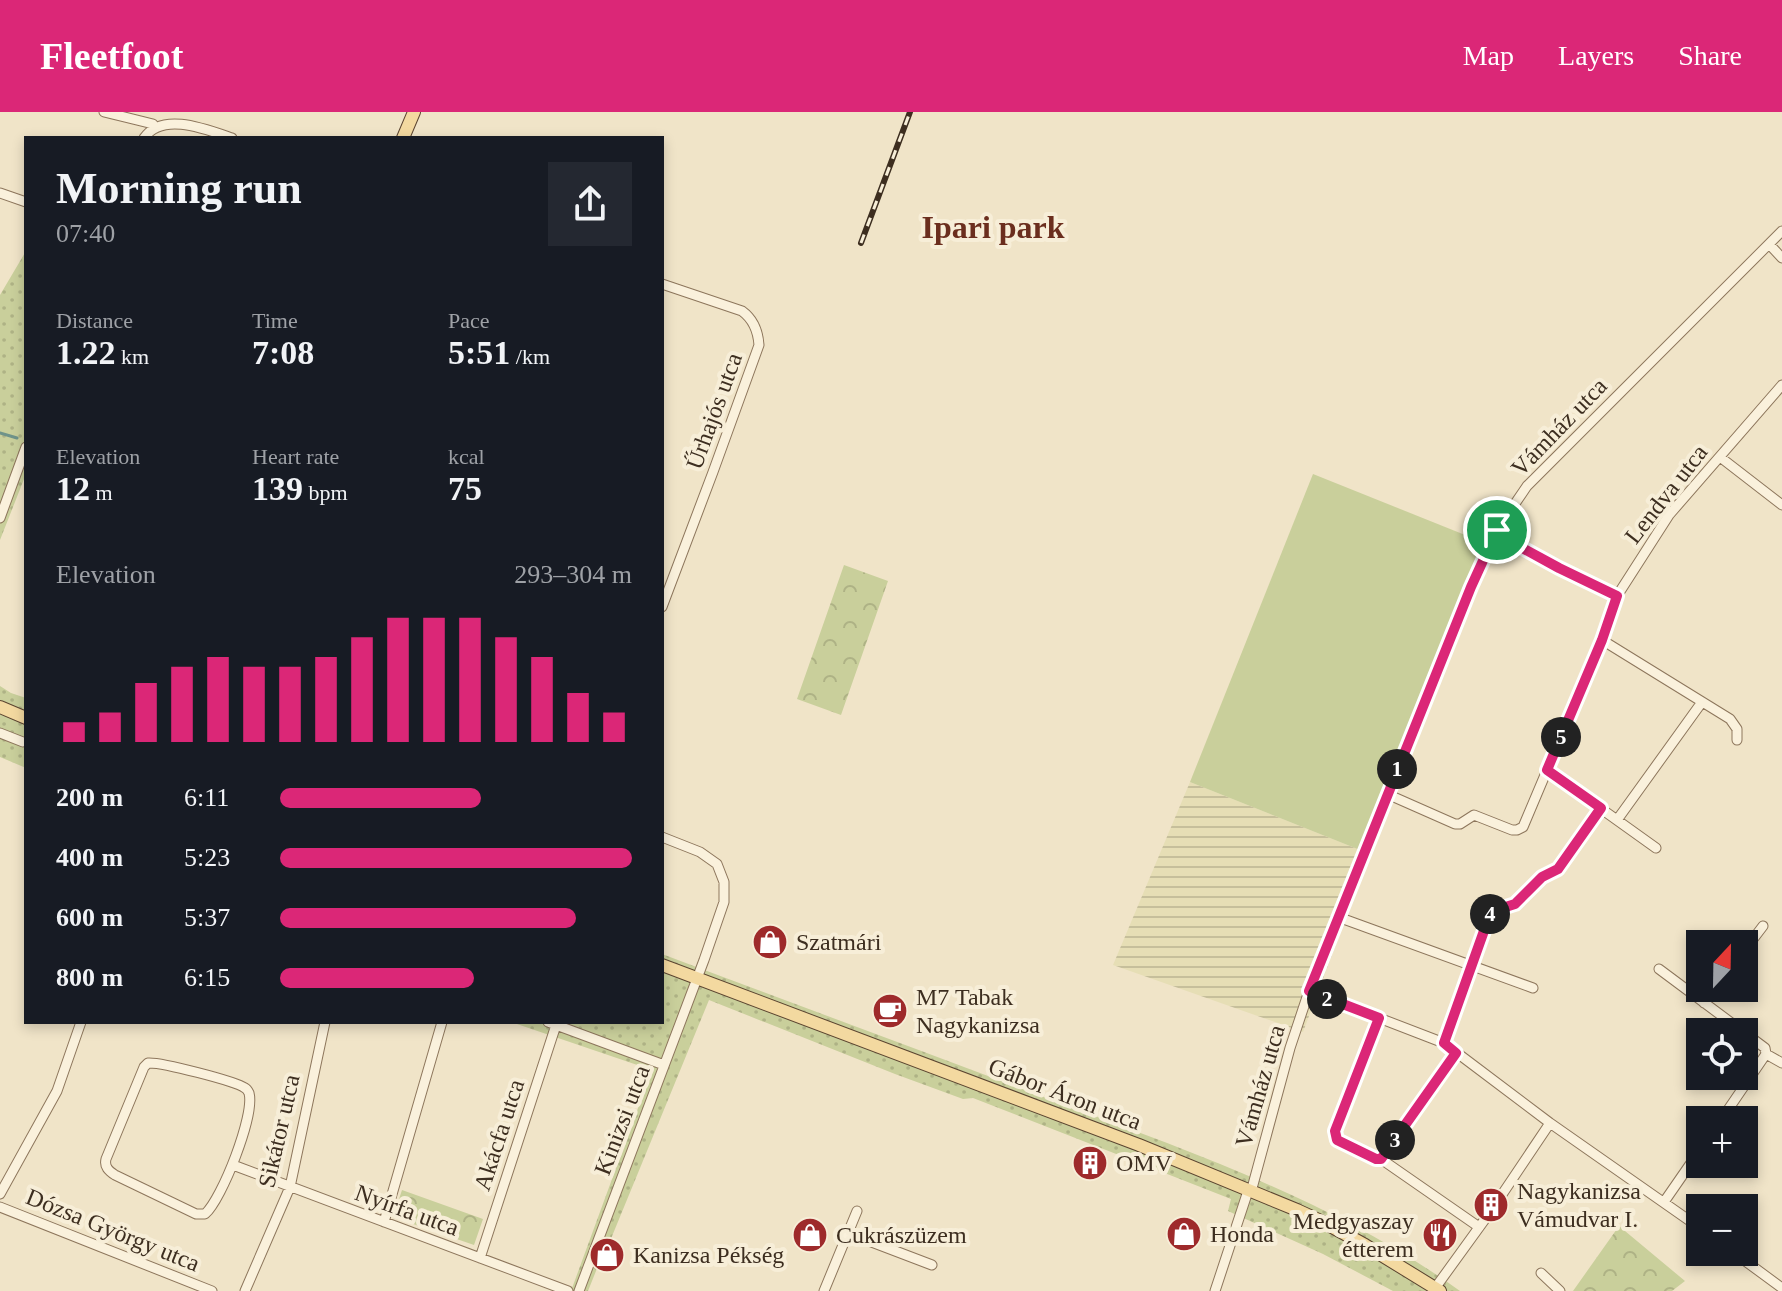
<!DOCTYPE html>
<html lang="en">
<head>
<meta charset="utf-8">
<style>
  :root { --surface:#171b24; --page:#242831; --text:#f1f3f6; --muted:#9ea1a6; --accent:#db2777 }
  body { margin:0; font-family:Georgia,serif; background:var(--page); color:var(--text); height:100vh; display:flex; flex-direction:column; font-size:30px; white-space:nowrap }
  * { box-sizing:border-box; margin:0 }
  p { font-size:26px; color:var(--muted) }
  .icon { flex:none; width:44px; height:44px; fill:none; stroke:currentColor; stroke-width:2; stroke-linecap:round; stroke-linejoin:round }
  .map { position:relative; flex:1; overflow:hidden }
  .side { position:absolute; left:24px; top:24px; width:640px; height:888px; display:flex; flex-direction:column; background:var(--surface); border-radius:0px; box-shadow:0 4px 12px #0003 }
  .side>* { flex:none }
  .needle { width:52px; rotate:22deg }
  .controls { position:absolute; left:1686px; top:818px; display:grid; gap:16px }
  .controls a { display:grid; place-items:center; width:72px; height:72px; border-radius:0px; background:var(--surface); box-shadow:0 4px 12px #0003; font-size:40px }
  .pin { position:absolute; display:grid; place-items:center; width:68px; height:68px; color:#fff; margin:-34px; border:4px solid #fff; border-radius:50%; box-shadow:0 2px 8px #0007 }
  .km { position:absolute; width:40px; height:40px; margin:-20px; border-radius:50%; background:#222; color:#fff; font-size:22px; line-height:40px; text-align:center }
  .round { display:grid; place-items:center; flex:none; width:84px; height:84px; border-radius:0px; background:var(--page) }
  .headline { display:flex; align-items:center; justify-content:space-between; height:136px; padding:0 32px }
  h1 { font-size:44px; font-weight:600; line-height:60px }
  .figures { display:grid; grid-template-columns:repeat(3,1fr); gap:12px; height:136px; padding:8px 32px }
  .figures div { display:grid; align-content:center }
  .figures b { font-size:34px; font-weight:600 }
  .figures small { font-size:22px; font-weight:400 }
  .figures p { font-size:22px }
  .chart { height:224px; padding:16px 32px }
  .chart p { display:flex; justify-content:space-between }
  .chart svg { width:100%; height:144px; margin-top:8px; stroke:var(--accent); stroke-width:6 }
  ul { padding:0 32px; list-style:none; font-size:26px }
  li { display:grid; grid-template-columns:128px 96px 1fr; align-items:center; height:60px }
  li i { height:20px; border-radius:10px; background:var(--accent) }
  header { display:flex; align-items:center; gap:48px; box-sizing:border-box; height:112px; padding:0 40px; background:var(--accent); color:#fff }
  header strong { font-size:38px }
  nav { display:flex; gap:44px; margin-inline-start:auto; font-size:28px }
  .map>svg:first-child { display:block }
  .farmland { fill:url(#farmland-rules) }
  .grass { fill:url(#grass-dots) }
  .forest { fill:url(#forest-crowns) }
  .pitch { fill:#c9cf9b }
  .lines { fill:none; stroke-linecap:round; stroke-linejoin:round }
  .stream { stroke:#6f938a; stroke-width:3 }
  .minor-tunnel { stroke:#ccc0a6; stroke-width:9; stroke-dasharray:9 4.5; stroke-linecap:butt }
  .minor-casing { stroke:#8d765c; stroke-width:11 }
  .major-casing { stroke:#5b4430; stroke-width:14 }
  .minor { stroke:#faf1dc; stroke-width:9 }
  .major { stroke:#f3d9a0; stroke-width:12 }
  .rail-casing { stroke:#3d2e20; stroke-width:6 }
  .rail { stroke:#f7eed8; stroke-width:3; stroke-dasharray:9; stroke-linecap:butt }
  .route-casing { stroke:#fff; stroke-width:16 }
  .route { stroke:#db2777; stroke-width:10 }
  .labels { text-anchor:middle; stroke-width:8; stroke-linejoin:round; paint-order:stroke }
  .street-label { font-size:24px; fill:#3d2e20; stroke:#f7eed8 }
  .poi-label { font-size:24px; fill:#3d2e20; stroke:#f7eed8; text-anchor:start }
  .district-label { font-size:32px; font-weight:bold; fill:#6b2e1e; stroke:#f7eed8 }
</style>
</head>
<body>
<header>
<strong>Fleetfoot</strong>
<nav><a>Map</a><a>Layers</a><a>Share</a></nav>
</header>
<div class="map">
<svg width="1782" height="1179" viewBox="0 0 1782 1179">
  <defs>
    <pattern id="farmland-rules" width="6" height="5" patternUnits="userSpaceOnUse" patternTransform="scale(2)"><rect width="6" height="5" fill="#e6deb5"/><path d="M0 2.5h6" fill="none" stroke="#c6bf9b"/></pattern>
    <pattern id="grass-dots" width="8" height="8" patternUnits="userSpaceOnUse" patternTransform="scale(2)"><rect width="8" height="8" fill="#c9cf9b"/><path d="M2 2h.1M6 6h.1" fill="none" stroke="#aeb285" stroke-width="1.8" stroke-linecap="round"/></pattern>
    <pattern id="forest-crowns" width="20" height="18" patternUnits="userSpaceOnUse" patternTransform="scale(2)"><rect width="20" height="18" fill="#c9cf9b"/><path d="M2 6a3 3 0 1 1 6 0M12 15a3 3 0 1 1 6 0" fill="none" stroke="#aeb285"/></pattern>
  </defs>
  <rect width="100%" height="100%" fill="#f0e4c8"/>
  <path class="farmland" d="M1190,670l180,72 -67,178 -190,-67z"/>
  <path class="grass" d="M26,139v223l-26,66v-245z
    M0,574l11,7 15,5v70l-26,-11z
    M662,842c133,50 265,99 398,149 138,51 280,102 400,188h-67l-70,-37 -95,-43 3,-12 -258,-101 -10,1 -68,-25 -186,-74 -101,246 -5,-1 -6,14 3,2 -12,30h-17l81,-221 -141,-48h151z"/>
  <path class="forest" d="M844,453l44,16 -47,134 -44,-16z
    M402,1078l81,29 -9,26 -81,-28z
    M1619,1114l66,55 -13,10h-99z"/>
  <path class="pitch" d="M1313,362l182,73 -125,307 -180,-72z"/>
  <g class="lines">
    <path class="stream" d="M0,321l17,5"/>
    <path class="minor-tunnel" d="M1488,1103l13,-19"/>
    <defs>
      <path id="minor" d="M104,0l49,12
        M144,26c18,-26 59,-10 88,0
        M0,81l26,9
        M1769,132l13,14
        M662,172l80,27c11,8 16,20 17,34l-46,127 -51,135
        M1720,345l62,48
        M0,406l26,-71
        M1497,418l9,9 53,29 58,28
        M1602,528l128,79 7,10v11
        M0,621l23,9
        M1547,658l109,78
        M1387,682l68,30h5l14,-9 38,15h5l6,-3 79,-187 15,-44 52,-81 113,-130
        M1617,708l85,-118
        M1338,805l195,71
        M1744,839l19,-25
        M1659,857l102,76 4,3 1,6
        M1309,879l135,52 106,80 150,105
        M1704,891l12,-15
        M1379,906l-43,107 -1,6 2,9 39,19h5l98,68
        M548,910l116,43
        M1444,931l46,-129 5,-3 20,-7 27,-27 16,-8 43,-61
        M148,951c13,-1 87,18 97,25 2,1 3,3 4,5 6,22 -27,106 -44,121h-9l-81,-39c-6,-4 -11,-8 -9,-16l38,-92z
        M1721,1008l45,-66 16,9
        M1381,1047l75,-106
        M233,1053l335,126
        M1251,1080l39,-144 19,-57 162,-404 26,-57 30,-44 255,-255
        M0,1082l57,-103 24,-69
        M1501,1084l49,-73
        M1664,1090l36,-52
        M0,1095l212,84
        M384,1110l58,-200
        M848,1121l84,32
        M1733,1140l49,36
        M480,1146l76,-233
        M1541,1161l19,18
        M245,1179l45,-104 35,-165
        M579,1179l125,-331 20,-58v-20l-7,-18 -17,-12 -38,-15
        M824,1179l33,-80
        M1215,1179l33,-100
        M1433,1179l55,-76"/>
      <path id="major" d="M403,26l11,-26
        M0,595l26,11
        M662,853l477,180 158,65 26,12 42,23 75,46"/>
    </defs>
    <use href="#minor" class="minor-casing"/>
    <use href="#major" class="major-casing"/>
    <use href="#minor" class="minor"/>
    <use href="#major" class="major"/>
    <defs>
      <path id="rail" d="M861,131l49,-131"/>
    </defs>
    <use href="#rail" class="rail-casing"/>
    <use href="#rail" class="rail"/>
  </g>
  <g class="lines">
    <defs>
      <path id="route" d="M1497,418l9,9 53,29 58,28 -15,44 -55,130 54,38 -43,61 -16,8 -27,27 -22,7 -3,3 -46,129 12,10 -75,106h-5l-39,-19 -2,-9 44,-113 -70,-27 162,-404z"/>
    </defs>
    <use href="#route" class="route-casing"/>
    <use href="#route" class="route"/>
  </g>
  <defs>
    <symbol id="shop-disc" viewBox="-11 -11 22 22"><circle r="9.5" fill="#9e2a2b" stroke="#f7eed8"/><path d="M-5-2.5h2.3a2.7 3.5 0 0 1 5.4 0H5L5.5 6h-11ZM-1.5-2.5h3a1.5 2.3 0 0 0-3 0Z" fill="#fff"/></symbol>
    <symbol id="cafe-disc" viewBox="-11 -11 22 22"><circle r="9.5" fill="#9e2a2b" stroke="#f7eed8"/><path d="M-5.5-4.5H6V0H3Q3 3.5 0 3.5H-2.5Q-5.5 3.5-5.5 0ZM3-3.2v2h1.7v-2ZM-6 4.5H4V6H-6Z" fill="#fff"/></symbol>
    <symbol id="building-disc" viewBox="-11 -11 22 22"><circle r="9.5" fill="#9e2a2b" stroke="#f7eed8"/><path d="M-4-6H4V6H1V3H-1V6H-4ZM-2.5-4.3h1.7v1.8h-1.7ZM.8-4.3h1.7v1.8H.8ZM-2.5-1h1.7V.8h-1.7ZM.8-1h1.7V.8H.8Z" fill="#fff"/></symbol>
    <symbol id="restaurant-disc" viewBox="-11 -11 22 22"><circle r="9.5" fill="#9e2a2b" stroke="#f7eed8"/><path d="M-5-6h1v4h1v-4h1v4h1v-4h1v5L-1.5 .5V6h-2V.5L-5-1ZM5-6V6H3V1.5H1.5Q1.5-4 5-6Z" fill="#fff"/></symbol>
  </defs>
  <g fill-rule="evenodd">
    <use href="#shop-disc" x="750" y="810" width="40" height="40"/>
    <use href="#cafe-disc" x="870" y="879" width="40" height="40"/>
    <use href="#building-disc" x="1070" y="1031" width="40" height="40"/>
    <use href="#building-disc" x="1471" y="1073" width="40" height="40"/>
    <use href="#shop-disc" x="1164" y="1102" width="40" height="40"/>
    <use href="#shop-disc" x="790" y="1103" width="40" height="40"/>
    <use href="#restaurant-disc" x="1420" y="1103" width="40" height="40"/>
    <use href="#shop-disc" x="587" y="1123" width="40" height="40"/>
  </g>
  <g class="labels">
    <g class="street-label">
      <text transform="translate(714 299) rotate(-70)" y="8">Űrhajós utca</text>
      <text transform="translate(1559 315) rotate(-46)" y="8">Vámház utca</text>
      <text transform="translate(1666 382) rotate(-52)" y="8">Lendva utca</text>
      <text transform="translate(1260 974) rotate(-74)" y="8">Vámház utca</text>
      <text transform="translate(1065 982) rotate(21)" y="8">Gábor Áron utca</text>
      <text transform="translate(622 1008) rotate(-69)" y="8">Kinizsi utca</text>
      <text transform="translate(279 1019) rotate(-77)" y="8">Sikátor utca</text>
      <text transform="translate(499 1023) rotate(-72)" y="8">Akácfa utca</text>
      <text transform="translate(407 1098) rotate(20)" y="8">Nyírfa utca</text>
      <text transform="translate(113 1118) rotate(22)" y="8">Dózsa György utca</text>
    </g>
    <g class="poi-label">
      <text x="796" y="838">Szatmári</text>
      <text x="916" y="893">M7 Tabak<tspan x="916" dy="28">Nagykanizsa</tspan></text>
      <text x="1116" y="1059">OMV</text>
      <text x="1517" y="1087">Nagykanizsa<tspan x="1517" dy="28">Vámudvar I.</tspan></text>
      <text x="1414" y="1117" text-anchor="end">Medgyaszay<tspan x="1414" dy="28">étterem</tspan></text>
      <text x="1210" y="1130">Honda</text>
      <text x="836" y="1131">Cukrászüzem</text>
      <text x="633" y="1151">Kanizsa Pékség</text>
    </g>
    <g class="district-label">
      <text x="993" y="126">Ipari park</text>
    </g>
  </g>
</svg>
<div class="controls">
<a><svg class="needle" viewBox="-14 -14 28 28"><path d="M0-13l5 13h-10z" fill="#e53935"/><path d="M0 13l5-13h-10z" fill="#9ea1a6"/></svg></a>
<a><svg class="icon" aria-label="locate" viewBox="0 0 24 24"><circle cx="12" cy="12" r="6"/><path d="M12 2v4M12 18v4M2 12h4M18 12h4"/></svg></a>
<a>+</a>
<a>−</a>
</div>
<div class="pin" style="left:1497px;top:418px;background:#1e9e55"><svg class="icon" aria-label="arrive" viewBox="0 0 24 24"><path d="M6 21V4h12l-3 4 3 4H6"/></svg></div>
<b class="km" style="left:1397px;top:657px">1</b>
<b class="km" style="left:1327px;top:887px">2</b>
<b class="km" style="left:1395px;top:1028px">3</b>
<b class="km" style="left:1490px;top:802px">4</b>
<b class="km" style="left:1561px;top:625px">5</b>
<section class="side">
<div class="headline"><div><h1>Morning run</h1><p>07:40</p></div><a class="round"><svg class="icon" aria-label="share" viewBox="0 0 24 24"><path d="M12 15V3M7 8l5-5 5 5M5 13v7h14v-7"/></svg></a></div>
<div class="figures">
<div><p>Distance</p><b>1.22<small> km</small></b></div>
<div><p>Time</p><b>7:08</b></div>
<div><p>Pace</p><b>5:51<small> /km</small></b></div>
</div>
<div class="figures">
<div><p>Elevation</p><b>12<small> m</small></b></div>
<div><p>Heart rate</p><b>139<small> bpm</small></b></div>
<div><p>kcal</p><b>75</b></div>
</div>
<div class="chart"><p><span>Elevation</span>293–304 m</p>
<svg viewBox="0 0 160 44" preserveAspectRatio="none"><path d="M5 44V38M15 44V35M25 44V26M35 44V21M45 44V18M55 44V21M65 44V21M75 44V18M85 44V12M95 44V6M105 44V6M115 44V6M125 44V12M135 44V18M145 44V29M155 44V35"/></svg>
</div>
<ul>
<li><b>200 m</b>6:11<i style="width:57%"></i></li>
<li><b>400 m</b>5:23<i style="width:100%"></i></li>
<li><b>600 m</b>5:37<i style="width:84%"></i></li>
<li><b>800 m</b>6:15<i style="width:55%"></i></li>
</ul>
</section>
</div>
</body>
</html>
